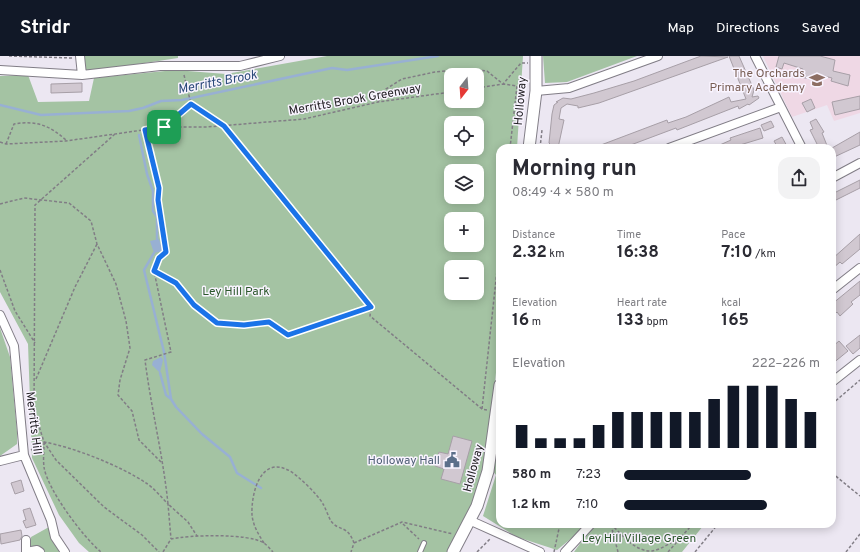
<!DOCTYPE html>
<html lang="en">
<head>
<meta charset="utf-8">
<style>
  :root { --surface:#fff; --page:#f2f2f3; --text:#2b2b33; --muted:#7c7c81; --accent:#111827 }
  body { margin:0; font-family:Overpass,sans-serif; background:var(--page); color:var(--text); height:100vh; display:flex; flex-direction:column; font-size:15px; white-space:nowrap }
  * { box-sizing:border-box; margin:0 }
  p { font-size:13px; color:var(--muted) }
  .icon { flex:none; width:22px; height:22px; fill:none; stroke:currentColor; stroke-width:2; stroke-linecap:round; stroke-linejoin:round }
  .map { position:relative; flex:1; overflow:hidden }
  .drawer { position:absolute; left:496px; top:88px; width:340px; height:384px; display:flex; flex-direction:column; background:var(--surface); border-radius:12px; box-shadow:0 2px 10px #0003 }
  .drawer>* { flex:none }
  .needle { width:26px; rotate:197deg }
  .controls { position:absolute; left:444px; top:12px; display:grid; gap:8px }
  .controls a { display:grid; place-items:center; width:40px; height:40px; border-radius:8px; background:var(--surface); box-shadow:0 2px 10px #0003; font-size:20px }
  .pin { position:absolute; display:grid; place-items:center; width:34px; height:34px; color:#fff; margin:-17px; border-radius:8px; box-shadow:0 2px 6px #0006 }
  .round { display:grid; place-items:center; flex:none; width:42px; height:42px; border-radius:12px; background:var(--page) }
  .head { display:flex; align-items:center; justify-content:space-between; height:68px; padding:0 16px }
  h1 { font-size:22px; font-weight:700; line-height:30px }
  .metrics { display:grid; grid-template-columns:repeat(3,1fr); gap:6px; height:68px; padding:4px 16px }
  .metrics div { display:grid; align-content:center }
  .metrics b { font-size:17px; font-weight:700 }
  .metrics small { font-size:11px; font-weight:400 }
  .metrics p { font-size:11px }
  .chart { height:112px; padding:8px 16px }
  .chart p { display:flex; justify-content:space-between }
  .chart svg { width:100%; height:72px; margin-top:4px; stroke:var(--accent); stroke-width:6 }
  ul { padding:0 16px; list-style:none; font-size:13px }
  li { display:grid; grid-template-columns:64px 48px 1fr; align-items:center; height:30px }
  li i { height:10px; border-radius:5px; background:var(--accent) }
  header { display:flex; align-items:center; gap:24px; box-sizing:border-box; height:56px; padding:0 20px; background:var(--accent); color:#fff }
  header strong { font-size:19px }
  nav { display:flex; gap:22px; margin-inline-start:auto; font-size:14px }
  .map>svg:first-child { display:block }
  .education { fill:#efd8e5 }
  .green { fill:#a4c3a3; fill-rule:evenodd }
  .water { fill:#98b0d3 }
  .lines { fill:none; stroke-linecap:round; stroke-linejoin:round }
  .stream { stroke:#98b0d3; stroke-width:2.5 }
  .building { fill:#d1c8d1; stroke:#a79fa7 }
  .lane-casing { stroke:#817d86; stroke-width:6 }
  .street-casing { stroke:#817d86; stroke-width:10 }
  .secondary-casing { stroke:#817d86; stroke-width:13 }
  .path { stroke:#817d85; stroke-width:1.5; stroke-dasharray:3 2; stroke-linecap:butt }
  .lane { stroke:#fff; stroke-width:4 }
  .street { stroke:#fff; stroke-width:8 }
  .secondary { stroke:#fff; stroke-width:11 }
  .route-casing { stroke:#fff; stroke-width:8 }
  .route { stroke:#1a73e8; stroke-width:5 }
  .labels { text-anchor:middle; stroke-width:3; stroke-linejoin:round; paint-order:stroke }
  .education-label { font-size:12px; fill:#785e54; stroke:#f9f4ff; text-anchor:end }
  .street-label { font-size:12px; fill:#232125; stroke:#f9f4ff }
  .park-label { font-size:12px; fill:#2b572b; stroke:#f9f4ff }
  .service-label { font-size:12px; fill:#4e5e75; stroke:#f9f4ff; text-anchor:end }
  .water-label { font-size:13px; font-style:italic; fill:#2c4b7a; stroke:#f9f4ff }
</style>
</head>
<body>
<header>
<strong>Stridr</strong>
<nav><a>Map</a><a>Directions</a><a>Saved</a></nav>
</header>
<div class="map">
<svg width="860" height="496" viewBox="0 0 860 496">
  <rect width="100%" height="100%" fill="#ece7f2"/>
  <path class="education" d="M763,0h97v57l-26,8 -7,-16 -35,12z"/>
  <path class="green" d="M83,0h95v2l-93,14z
    M327,0h196l-6,92h-17v185l-8,79 -8,59 -13,37 -24,44h-358l-10,-9 -20,-28 -27,-57 -4,-114 -28,-52v-216l28,-1 10,27 51,-1 5,-23 81,-8 51,4zM451,19h26v26h-26zM451,67h26v26h-26zM451,115h26v26h-26zM451,163h26v26h-26zM451,211h26v26h-26z
    M543,0h94l-70,26 -22,1z
    M0,272l10,29 7,75v12l-17,12z
    M500,386v82h89l-32,26 -40,-13 -34,-21 13,-41 -7,-8z
    M594,468h107l2,2 -21,26h-108z
    M49,471l10,25h-15l-13,-5v-10z"/>
  <path class="water" d="M159,183l4,12 -9,2 -4,-12z
    M161,301l2,3 -3,13 -8,-8 1,-4z"/>
  <g class="lines">
    <path class="stream" d="M0,49l41,10 88,-4 14,-3 18,-7 21,-1 150,-32 15,2 91,-14
      M139,79l8,39 6,17v20l4,6v22
      M154,197l-10,17 20,82 7,47 5,8 26,27 28,23 7,16 24,15
      M160,317l6,22 5,4"/>
  </g>
  <path class="building" d="M701,0l27,1 -129,46 -21,5v-2l-11,-2 -6,4 -2,11 5,1 -6,28h-4l-5,-5 3,-29 2,-9 4,-3h-2l7,-4 8,1 23,-6 40,-12z
    M729,0h10l15,34 -2,7 6,-1 1,2 -10,7 -1,-1 -9,5 -1,-3 -61,24 -1,-2 -48,18 -9,2h-26l74,-28 1,3 18,-6 43,-20 2,5 15,-3z
    M779,0h41l15,4 -2,11 17,4 -2,11 -17,-5 1,-3 -16,-4 -2,6 -13,-3 2,-8 -19,-6 -2,6 -6,-2z
    M82,27v9l-31,1v-9z
    M860,40v13l-25,6 -3,-13z
    M811,43l4,9 -8,4 -5,-9z
    M816,63l8,13 -2,1 6,15h-9l-9,-18 3,-1 -3,-7z
    M771,65l3,6 -10,4 -3,-6z
    M760,72l3,10 -33,10h-17l18,-8 -1,-2z
    M860,76v13l-28,13v-10z
    M782,81l6,11h-10l-4,-7z
    M860,124v8l-28,14v-8z
    M860,178v15l-18,15 -2,-2 -8,7v-10z
    M860,225v14l-9,7 2,2 -13,12 -3,-4 -5,5v-13z
    M860,279v13l-7,6 -7,-8z
    M839,285l9,10 -16,13v-17z
    M453,380l19,5 -12,43 -19,-5 3,-10 -9,-3 4,-14 9,2z
    M21,424l3,11 -9,3 -4,-11z
    M30,452l6,17 -10,3 -3,-7 3,-1 -3,-10z
    M21,474l1,6 -2,4 -19,4 -1,-10z"/>
  <g class="lines">
    <defs>
      <path id="lane" d="M420,496l4,-9"/>
      <path id="street" d="M80,0l2,19
        M755,0l47,92
        M0,14l82,5 78,-9h80l40,-10
        M536,35l33,-3 89,-32
        M669,92l112,-41
        M832,122l28,-15
        M832,234l28,-22
        M0,259l14,31 10,109 27,65 4,17 10,15
        M832,326l28,-22
        M0,405l24,-6
        M469,464l71,32
        M26,484v12l11,-2 3,2
        M565,496l26,-28"/>
      <path id="secondary" d="M529,92l7,-57v-35
        M453,496l24,-46 11,-35 12,-86"/>
    </defs>
    <use href="#lane" class="lane-casing"/>
    <use href="#street" class="street-casing"/>
    <use href="#secondary" class="secondary-casing"/>
    <path class="path" d="M9,0l63,2
      M184,19l7,29
      M477,32l26,-4 18,-21h7
      M378,46l8,-13 16,-10 33,-7 30,-3 22,2 16,13 14,2 -7,62
      M164,71l27,-23 33,22 147,181 -1,9 112,93 5,1
      M145,74l14,58 -1,12 8,52 -7,6 -5,13 17,81 -26,8c6,48 18,95 23,144l20,18 9,14
      M115,78l-80,71 -1,205 10,32 12,18 48,47 38,28 17,17
      M0,86l6,2 60,-3 98,-14h43l97,-8 74,-17 73,-10
      M6,88l8,-20c23,-4 36,2 52,16
      M540,92l2,-18
      M0,148l24,-6 45,5 22,18 6,23 19,40 10,37 4,27 -10,32 -2,15 14,16 7,29 23,23
      M0,214l15,41 20,32
      M154,215l22,12 18,22 23,18 27,2 25,-3 19,13 83,-28
      M36,323l39,-92 22,-43
      M832,348l28,-24
      M482,353l18,-166
      M44,386c0,8 -1,17 0,25 3,22 39,70 57,85
      M31,394l13,-8c29,5 77,24 102,41 8,5 15,14 22,21l3,35
      M832,417l28,23
      M403,468l16,15
      M611,468c10,10 24,28 41,27 8,-1 18,-8 26,-12
      M611,469l7,27
      M264,487c-6,-9 -11,-18 -12,-28 -1,-21 8,-59 36,-45 9,4 31,26 35,34 3,5 5,12 8,17 8,11 16,3 23,22l-3,9
      M354,487l48,-21 51,12
      M163,496l8,-13c18,-4 77,-6 93,4 3,2 6,6 9,9
      M477,496l14,-14
      M554,496l6,-28
      M668,496l22,-25 -5,-3
      M695,496l23,-28
      M846,496l14,-18"/>
    <use href="#lane" class="lane"/>
    <use href="#street" class="street"/>
    <use href="#secondary" class="secondary"/>
  </g>
  <g class="lines">
    <defs>
      <path id="route" d="M191,48l33,22 147,181 -83,28 -19,-13 -25,3 -27,-2 -23,-18 -18,-22 -22,-12 5,-13 7,-6 -8,-52 1,-12 -14,-58 19,-3z"/>
    </defs>
    <use href="#route" class="route-casing"/>
    <use href="#route" class="route"/>
  </g>
  <defs>
    <symbol id="school-bare" viewBox="-9 -9 18 18"><path d="M0-5L7-2L0 1L-7-2ZM-4 1L0 2.5L4 1V4Q0 6-4 4Z" fill="#8d6e63" stroke="#f9f4ff" stroke-width="2.5" paint-order="stroke"/></symbol>
    <symbol id="civic-bare" viewBox="-9 -9 18 18"><path d="M-.6-6.5H3V-4.5H.6V-3L4-1V1h2V6H-6V1h2V-1L-.6-3ZM-1.2 2.5V6h2.4V2.5Z" fill="#5c6f8a" stroke="#f9f4ff" stroke-width="2.5" paint-order="stroke"/></symbol>
  </defs>
  <g fill-rule="evenodd">
    <use href="#school-bare" x="806" y="13" width="22" height="22"/>
    <use href="#civic-bare" x="441" y="393" width="22" height="22"/>
  </g>
  <g class="labels">
    <g class="education-label">
      <text x="805" y="21">The Orchards<tspan x="805" dy="14">Primary Academy</tspan></text>
    </g>
    <g class="street-label">
      <text transform="translate(355 43) rotate(-10)" y="4">Merritts Brook Greenway</text>
      <text transform="translate(520 45) rotate(-85)" y="4">Holloway</text>
      <text transform="translate(34 367) rotate(83)" y="4">Merritts Hill</text>
      <text transform="translate(473 412) rotate(-75)" y="4">Holloway</text>
    </g>
    <g class="park-label">
      <text x="236" y="239">Ley Hill Park</text>
      <text x="639" y="486">Ley Hill Village Green</text>
    </g>
    <g class="service-label">
      <text x="440" y="408">Holloway Hall</text>
    </g>
    <g class="water-label">
      <text transform="translate(217 25) rotate(-11)" y="5">Merritts Brook</text>
    </g>
  </g>
</svg>
<div class="controls">
<a><svg class="needle" viewBox="-14 -14 28 28"><path d="M0-13l5 13h-10z" fill="#e53935"/><path d="M0 13l5-13h-10z" fill="#7c7c81"/></svg></a>
<a><svg class="icon" aria-label="locate" viewBox="0 0 24 24"><circle cx="12" cy="12" r="6"/><path d="M12 2v4M12 18v4M2 12h4M18 12h4"/></svg></a>
<a><svg class="icon" aria-label="layers" viewBox="0 0 24 24"><path d="M12 4l9 5-9 5-9-5zM3 14l9 5 9-5"/></svg></a>
<a>+</a>
<a>−</a>
</div>
<div class="pin" style="left:164px;top:71px;background:#1e9e55"><svg class="icon" aria-label="arrive" viewBox="0 0 24 24"><path d="M6 21V4h12l-3 4 3 4H6"/></svg></div>
<section class="drawer">
<div class="head"><div><h1>Morning run</h1><p>08:49 · 4 × 580 m</p></div><a class="round"><svg class="icon" aria-label="share" viewBox="0 0 24 24"><path d="M12 15V3M7 8l5-5 5 5M5 13v7h14v-7"/></svg></a></div>
<div class="metrics">
<div><p>Distance</p><b>2.32<small> km</small></b></div>
<div><p>Time</p><b>16:38</b></div>
<div><p>Pace</p><b>7:10<small> /km</small></b></div>
</div>
<div class="metrics">
<div><p>Elevation</p><b>16<small> m</small></b></div>
<div><p>Heart rate</p><b>133<small> bpm</small></b></div>
<div><p>kcal</p><b>165</b></div>
</div>
<div class="chart"><p><span>Elevation</span>222–226 m</p>
<svg viewBox="0 0 160 44" preserveAspectRatio="none"><path d="M5 44V30M15 44V38M25 44V38M35 44V38M45 44V30M55 44V22M65 44V22M75 44V22M85 44V22M95 44V22M105 44V14M115 44V6M125 44V6M135 44V6M145 44V14M155 44V22"/></svg>
</div>
<ul>
<li><b>580 m</b>7:23<i style="width:65%"></i></li>
<li><b>1.2 km</b>7:10<i style="width:73%"></i></li>
</ul>
</section>
</div>
</body>
</html>
